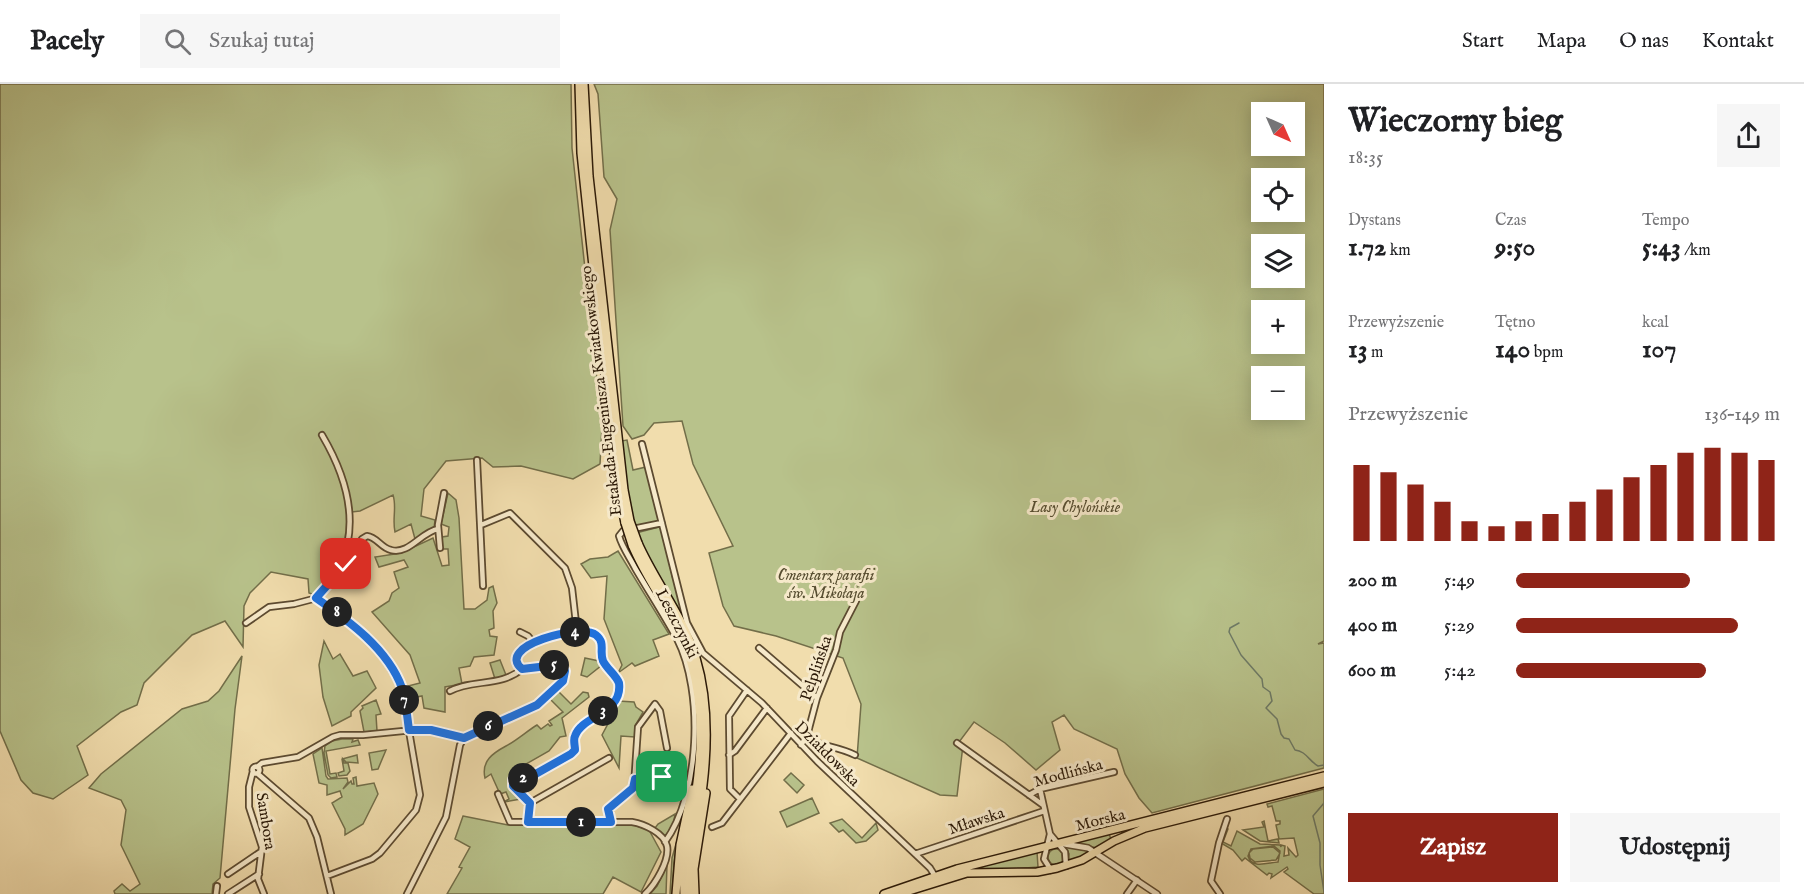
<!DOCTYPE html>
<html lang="pl">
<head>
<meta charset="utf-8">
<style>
  :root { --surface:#fff; --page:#f6f6f6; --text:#202124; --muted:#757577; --line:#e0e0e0; --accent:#8f2418 }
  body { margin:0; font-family:"IM FELL English",serif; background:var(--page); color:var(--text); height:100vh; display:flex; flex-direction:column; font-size:22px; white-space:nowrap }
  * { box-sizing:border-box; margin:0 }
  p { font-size:20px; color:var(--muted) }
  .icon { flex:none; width:33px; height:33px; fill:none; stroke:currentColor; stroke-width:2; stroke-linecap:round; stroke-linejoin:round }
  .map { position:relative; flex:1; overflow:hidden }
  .panel { display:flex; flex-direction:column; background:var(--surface); width:480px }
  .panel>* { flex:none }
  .needle { width:39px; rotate:135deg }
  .fabs { position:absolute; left:1251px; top:18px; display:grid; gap:12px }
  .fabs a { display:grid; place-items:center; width:54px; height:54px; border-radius:0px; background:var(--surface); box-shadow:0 3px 15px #0003; font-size:30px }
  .pin { position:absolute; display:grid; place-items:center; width:51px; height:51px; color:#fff; margin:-26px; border-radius:12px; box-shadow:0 3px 9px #0006 }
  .km { position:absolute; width:30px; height:30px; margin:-15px; border-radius:50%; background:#222; color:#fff; font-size:16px; line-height:30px; text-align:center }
  .round { display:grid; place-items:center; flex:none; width:63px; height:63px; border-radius:0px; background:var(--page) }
  .head { display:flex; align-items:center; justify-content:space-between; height:102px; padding:0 24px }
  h1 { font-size:33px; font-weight:800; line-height:45px }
  .metrics { display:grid; grid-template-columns:repeat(3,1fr); gap:9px; height:102px; padding:6px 24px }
  .metrics div { display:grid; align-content:center }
  .metrics b { font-size:26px; font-weight:800 }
  .metrics small { font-size:16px; font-weight:400 }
  .metrics p { font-size:16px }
  .chart { height:168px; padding:12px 24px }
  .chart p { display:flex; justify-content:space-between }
  .chart svg { width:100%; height:108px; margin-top:6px; stroke:var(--accent); stroke-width:6 }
  .primary-button { display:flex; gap:12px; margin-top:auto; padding:12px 24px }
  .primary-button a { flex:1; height:69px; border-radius:0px; background:var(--accent); color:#fff; font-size:24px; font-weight:800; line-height:69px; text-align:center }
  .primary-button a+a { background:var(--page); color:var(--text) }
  ul { padding:0 24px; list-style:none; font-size:20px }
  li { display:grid; grid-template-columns:96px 72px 1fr; align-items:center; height:45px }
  li i { height:15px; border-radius:8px; background:var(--accent) }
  header { display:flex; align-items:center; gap:36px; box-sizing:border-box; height:84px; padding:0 30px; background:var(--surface); border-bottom:2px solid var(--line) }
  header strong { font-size:28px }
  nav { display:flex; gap:33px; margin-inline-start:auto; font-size:21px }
  .search { width:420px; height:54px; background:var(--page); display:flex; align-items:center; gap:15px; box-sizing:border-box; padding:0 21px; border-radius:0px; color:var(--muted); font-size:22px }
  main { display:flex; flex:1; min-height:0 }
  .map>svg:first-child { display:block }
  .green { fill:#b8c28b; stroke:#726e49; stroke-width:1.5; fill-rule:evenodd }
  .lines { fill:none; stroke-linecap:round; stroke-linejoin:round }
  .stream { stroke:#6e7b67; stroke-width:1.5 }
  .minor-casing { stroke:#5c4a30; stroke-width:8 }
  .tertiary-casing { stroke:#5c4a30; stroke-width:8 }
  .primary-casing { stroke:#2b1907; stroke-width:10 }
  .trunk-casing { stroke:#2b1907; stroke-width:10 }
  .minor { stroke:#f6e9ca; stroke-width:4.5 }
  .tertiary { stroke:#f6e9ca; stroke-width:5 }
  .primary { stroke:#f1ddad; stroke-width:7 }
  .trunk { stroke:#f1ddad; stroke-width:7 }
  .trunk-bridge-casing { stroke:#2b1907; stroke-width:10; stroke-linecap:butt }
  .trunk-bridge { stroke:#f1ddad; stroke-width:7 }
  .route-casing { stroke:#fff; stroke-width:12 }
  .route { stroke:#1a73e8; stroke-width:8 }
  .labels { text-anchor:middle; stroke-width:6; stroke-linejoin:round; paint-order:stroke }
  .street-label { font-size:16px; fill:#2b1907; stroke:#f6e9ca }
  .park-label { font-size:16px; font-style:italic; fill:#554c2f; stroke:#f6e9ca }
</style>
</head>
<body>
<header>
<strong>Pacely</strong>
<div class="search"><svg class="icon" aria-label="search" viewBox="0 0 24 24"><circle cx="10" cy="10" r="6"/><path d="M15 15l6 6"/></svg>Szukaj tutaj</div>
<nav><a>Start</a><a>Mapa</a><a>O nas</a><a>Kontakt</a></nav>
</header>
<main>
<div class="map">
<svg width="1324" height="810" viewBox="0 0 1324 810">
  <rect width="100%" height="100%" fill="#f1ddad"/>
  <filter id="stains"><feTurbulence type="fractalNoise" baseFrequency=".00333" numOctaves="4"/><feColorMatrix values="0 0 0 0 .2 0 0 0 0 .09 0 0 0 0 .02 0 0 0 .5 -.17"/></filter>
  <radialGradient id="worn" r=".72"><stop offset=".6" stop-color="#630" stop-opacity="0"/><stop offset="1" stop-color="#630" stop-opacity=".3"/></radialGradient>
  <path class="green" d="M0,0h571l1,64 30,279 -2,37 -27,15 -52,-13 -28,1 -11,-9 -36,3 -22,28 -3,27 14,4 -1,8 -19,11 -4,-15 -16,8c-3,-13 2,-25 -2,-37l-33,16 -8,1 -1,-8 -3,1c3,20 -2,49 -13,66 -6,8 -12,16 -17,25l-9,-3 -1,-14 -37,-7 -21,21 -6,13 -1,41 -18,-26 -33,14 -48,48 -7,22 -16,7 -44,34 11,29 -35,24 -20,-6 -12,-13 -21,-49z
    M594,0h730v557l-6,3 6,-1v125l-172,45 -13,-15 -14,-24 -8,-25 -43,-20 -10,-14 -12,7 8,28 -24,20 -31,-27 -31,-21 -15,20 4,3 -6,51 -17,-1 -83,-37 4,-54 -18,-46 -67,-22 -42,-10 -11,-20 -14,-53 24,-7 -40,-82 -11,-43 -28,2 -10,12 -12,4 -9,-13 -13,-196 7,-31 -13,-22 -6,-83zM1262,28h32v34h-32zM1262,94h32v34h-32zM1262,160h32v34h-32zM1262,226h32v34h-32zM1262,292h32v34h-32z
    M627,356l6,30 13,-3 14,53 -1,2 -24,5 -8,-36 -6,-50z
    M448,409l8,7 3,18 5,91h11l12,-9 2,-12 4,-2 4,17 -4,8 1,17 -5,2 1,6 7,1 -3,18 -20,2 -4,9 -11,2 3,16 -17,3v25l-21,-4 -2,-12 -16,3 -2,-12 16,-4 -10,-28 -38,-43 17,-11 3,-8 7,-5 -5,-16 14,-5 -4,-7 -25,7 -4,-10 26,-4 32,-15 9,28 7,-1 -1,-16h-6v-12l6,-1 1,-9 -8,-3z
    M659,443l2,1 12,51 2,2 9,41 -48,-89z
    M618,467l51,83 -16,6 6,16 -24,10 -3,-3 -14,10 4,-8 -18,-46 3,-43 -16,2 -10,-14 9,-5 18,-2z
    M324,557l9,18 7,-5 13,22 14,-5 9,17 -25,24v4l-19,10 -9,-29 -4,-32z
    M242,572l-7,53 -15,169 -7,6 -1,10h-97l-1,-3 8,-7 8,7 10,-7 -19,-39 5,-35 -5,-10 -32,-12 12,-14 81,-65 26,-8 11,-10z
    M585,574l14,3 3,4 -15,12 -6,-2z
    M500,576l6,15 -11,4 -5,-16z
    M557,606l14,14 12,-12 5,1 1,4 -27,21 4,18 -6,1 -11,14 -23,13 4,10 -19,3c-5,10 4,16 10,22l-17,3 5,-3 -3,-7 -6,2 -9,-20 -6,4c-4,-17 8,-25 21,-32 10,-5 21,-15 31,-21l4,4 7,-5 2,2 2,-1 -3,-4 14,-9 -14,-14z
    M376,616l5,14 -5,1 1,16 -13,1 -4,-21 3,-3 -1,-2z
    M618,617l16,1 2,5 7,5 -8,14v11l-14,-1 -2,32 -17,-33 8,-15 -3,-5 10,-9 -1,-2z
    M342,655h11l-1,3 6,-2 2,5 -34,6 4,23 6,-1 1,4 -6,1 -3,-3 -4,-22 1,-7 7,-5z
    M322,664l4,28 2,3 19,-1 1,4 -5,7 8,-8 1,3h2l-1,-6 3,-1 1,9 17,-3 4,11 -15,30 -18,11v-6l-13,-26 10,-6 -2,-6 -13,4v-10l-8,-2 -6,-29z
    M386,666l-8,19 -6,1 -3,-17z
    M357,671l1,8 -12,-1 -3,-3 1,4h4l2,8 -3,4 -8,1 -1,-3 6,-2 -2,-12z
    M791,689l13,12 -7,8 -13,-13z
    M1324,705v105h-10l-30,-22 4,-3 -1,-2 -16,11 1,-4 -3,-1 -2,2 -22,-17 -3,3 -9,-11 -12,-7 6,-15 1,1 -5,13 8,4 6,-15 23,13 20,1 1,2v-2l4,1 -1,10 5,-1 -1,-7 8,9 2,-2 -4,-17 -15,1 -3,-14 4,-1v-3h-4l-4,-15 -4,1 -1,-3zM1274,762l6,5 -2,11c-12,1 -26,7 -30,-6l3,-7z
    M812,714l7,15 -32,14 -7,-15z
    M675,730l-2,12 -8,10 -10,-8 3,-4z
    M463,732l45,9h126l15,5 12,22 -20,40 -28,-15 -10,17h-156l15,-26 -3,-1 11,-20 -15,-8z
    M842,735l20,19 14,-15 2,7 -12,11 -10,2 -13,-13 -4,2 -9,-9z
    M1264,737l4,20 10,-2 1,4 -19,-2 -17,-11 21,-3 -2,-5z
    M1109,749l2,7 -15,8 -19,-6z
    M679,750l-5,29 -2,31h-2l2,-36z
    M1065,762l27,6 -24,10 1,-8z
    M1273,763l7,6 -4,7 -21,2 -5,-4 -1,-5 4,-4z
    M1048 773a8 8 0 1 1 16 0a8 8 0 1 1-16 0Z
    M1037,768l1,15 -86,7v-1z
    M667,781l-1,29h-16l7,-8z"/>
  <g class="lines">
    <path class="stream" d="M1239,539l-9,5 -1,4 12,23 21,24 1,8 7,5 2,9 -6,7 11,11 4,15 3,4 5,1 6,11c11,1 14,11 23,16l6,-1
      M1324,719l-11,13 7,27v22l4,27"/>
    <defs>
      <path id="minor" d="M322,351c23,39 38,85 19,129 -5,13 -16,23 -24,34 34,25 68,51 85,92l18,105 -4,15 -36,43 -8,6 -45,17
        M642,360l45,179 16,30 59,50 55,58 113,107 5,8
        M477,376l6,126
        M662,439l-39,8 -4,5c3,11 11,22 16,32 14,24 29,47 42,71 27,53 23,155 -12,203
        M481,441l29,-12 55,55 7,20 5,44
        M440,464l-2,-23 6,-32
        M340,486l11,-11 11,-20 5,-3c10,1 14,12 24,14 18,5 30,-18 47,-21
        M246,539l23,-16 25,-3 23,-6
        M520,548l8,4 5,6
        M759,564l58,50
        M450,607c22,-12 51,-4 72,-22
        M806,655c16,7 33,8 49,16
        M957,659l86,62
        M801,661l6,-9 10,-38 19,-48 4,-18 16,-31
        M729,671l6,-4 32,-43
        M252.5 686a3.5 3.5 0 1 1 7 0a3.5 3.5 0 1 1-7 0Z
        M257,683l5,-4 36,-6 35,-20 7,-2h23l60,-6 41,9
        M253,687l-4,16v20l13,40 -4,32 6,15
        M258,690l51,44 8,19 14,57
        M635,695l27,-2
        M1040,705l10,45 -6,25 7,11
        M498,710l12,28h122c12,2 32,11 35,24 3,14 -12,39 -22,48
        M1029,711l11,-6 74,-17
        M740,715l-10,-10 -1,-73 18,-26
        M530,719l79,-45
        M528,738l2,-19
        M611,738l-3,-13 26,-23 4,-59 17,-23 5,7 7,37
        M712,743l10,-4 69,-90
        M1050,750l15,18 1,14
        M915,770l129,-43
        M228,790l34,-23
        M216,810l1,-8
        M228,810l31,-20
        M407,810l39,-77 14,-72 4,-7 73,-33 28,-27v-7l-9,-6 -34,4 -6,-6v-7c12,-14 27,-17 45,-21 9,-2 22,-7 31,-2 16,7 7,17 11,27 5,14 23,19 15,36 -8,17 -39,24 -44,40 -1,5 1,10 1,14l-4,4 -39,22 -19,4v6l17,17
        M1127,810l10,-14
        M1220,810l-9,-13 8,-38 8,-24"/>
      <path id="tertiary" d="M1064,760l24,4 69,46"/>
      <path id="primary" d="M884,810l73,-25 367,-93
        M899,810l68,-21 70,-1 20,-4 25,-8 32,-19 31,-13 179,-45"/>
      <path id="trunk" d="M579,0l2,69 9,86 27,244 8,40
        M584,0l5,92 35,314 6,31
        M638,459c17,39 46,74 58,115 12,40 12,85 7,127 -5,37 -15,72 -14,109
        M632,461c17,41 48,76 59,118 12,41 11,85 5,127 -5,35 -14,69 -12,104
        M676,810l4,-49 12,-56
        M695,810l-1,-25 12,-76"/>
    </defs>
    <use href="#minor" class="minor-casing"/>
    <use href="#tertiary" class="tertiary-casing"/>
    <use href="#primary" class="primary-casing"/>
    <use href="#trunk" class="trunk-casing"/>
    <use href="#minor" class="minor"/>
    <use href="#tertiary" class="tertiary"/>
    <use href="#primary" class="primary"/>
    <use href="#trunk" class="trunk"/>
    <defs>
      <path id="trunk-bridge" d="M630,437l8,22
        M625,439l7,22"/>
    </defs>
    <use href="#trunk-bridge" class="trunk-bridge-casing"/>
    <use href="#trunk-bridge" class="trunk-bridge"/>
  </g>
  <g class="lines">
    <defs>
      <path id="route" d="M346,480l-30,34c33,23 72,51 86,90 4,13 5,28 7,42h22l33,8 73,-33 26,-24 2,-10 -9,-6 -34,4c-28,-23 59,-46 74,-34 10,8 3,16 7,26 4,8 13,14 16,22 4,31 -37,32 -44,53 -2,4 0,9 0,14l-4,4 -39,22 -19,4v6l17,17 -2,19h83l-3,-13 25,-21 2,-9 27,-2"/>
    </defs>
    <use href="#route" class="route-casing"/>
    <use href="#route" class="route"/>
  </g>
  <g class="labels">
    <g class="street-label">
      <text transform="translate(600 307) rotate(-97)" y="6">Estakada Eugeniusza Kwiatkowskiego</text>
      <text transform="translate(678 539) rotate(63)" y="6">Leszczynki</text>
      <text transform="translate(815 584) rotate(-71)" y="6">Pelplińska</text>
      <text transform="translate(828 669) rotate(45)" y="6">Działdowska</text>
      <text transform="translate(1068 688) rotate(-15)" y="6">Modlińska</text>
      <text transform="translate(1100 735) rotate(-14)" y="6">Morska</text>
      <text transform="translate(976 736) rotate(-18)" y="6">Mławska</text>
      <text transform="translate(267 737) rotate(81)" y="6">Sambora</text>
    </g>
    <g class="park-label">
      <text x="1075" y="428">Lasy Chylońskie</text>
      <text x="826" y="496">Cmentarz parafii<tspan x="826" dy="18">św. Mikołaja</tspan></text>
    </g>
  </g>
  <rect width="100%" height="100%" filter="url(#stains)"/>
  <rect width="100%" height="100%" fill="url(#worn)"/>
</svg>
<div class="fabs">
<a><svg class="needle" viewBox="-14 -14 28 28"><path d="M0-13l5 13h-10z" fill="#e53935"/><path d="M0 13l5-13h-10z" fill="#757577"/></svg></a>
<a><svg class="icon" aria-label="locate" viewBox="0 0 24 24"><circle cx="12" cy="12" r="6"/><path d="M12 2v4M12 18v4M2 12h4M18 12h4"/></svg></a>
<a><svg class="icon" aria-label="layers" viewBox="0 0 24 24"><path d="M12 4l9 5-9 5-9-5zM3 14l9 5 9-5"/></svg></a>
<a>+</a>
<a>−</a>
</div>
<div class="pin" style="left:662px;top:693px;background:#1e9e55"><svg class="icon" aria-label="arrive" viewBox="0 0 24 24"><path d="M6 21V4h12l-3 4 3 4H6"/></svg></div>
<div class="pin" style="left:346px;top:480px;background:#d93025"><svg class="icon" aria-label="check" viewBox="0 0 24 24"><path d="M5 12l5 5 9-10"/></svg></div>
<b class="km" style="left:581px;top:738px">1</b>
<b class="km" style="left:523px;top:694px">2</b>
<b class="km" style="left:603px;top:627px">3</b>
<b class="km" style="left:575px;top:548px">4</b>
<b class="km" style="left:554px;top:581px">5</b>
<b class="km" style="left:488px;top:642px">6</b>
<b class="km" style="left:404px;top:616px">7</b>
<b class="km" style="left:337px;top:528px">8</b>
</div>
<section class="panel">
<div class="head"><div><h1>Wieczorny bieg</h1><p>18:35</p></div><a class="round"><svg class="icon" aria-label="share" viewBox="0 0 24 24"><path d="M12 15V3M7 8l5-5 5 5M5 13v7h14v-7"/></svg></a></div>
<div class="metrics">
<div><p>Dystans</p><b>1.72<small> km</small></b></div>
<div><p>Czas</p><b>9:50</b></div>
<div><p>Tempo</p><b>5:43<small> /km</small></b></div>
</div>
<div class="metrics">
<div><p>Przewyższenie</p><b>13<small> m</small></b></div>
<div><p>Tętno</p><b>140<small> bpm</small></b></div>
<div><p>kcal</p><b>107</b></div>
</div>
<div class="chart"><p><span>Przewyższenie</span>136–149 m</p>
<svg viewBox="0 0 160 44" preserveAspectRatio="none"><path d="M5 44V13M15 44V16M25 44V21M35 44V28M45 44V36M55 44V38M65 44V36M75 44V33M85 44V28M95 44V23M105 44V18M115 44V13M125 44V8M135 44V6M145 44V8M155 44V11"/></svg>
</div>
<ul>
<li><b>200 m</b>5:49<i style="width:66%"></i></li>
<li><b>400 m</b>5:29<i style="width:84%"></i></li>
<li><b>600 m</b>5:42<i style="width:72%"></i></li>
</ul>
<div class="primary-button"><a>Zapisz</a><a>Udostępnij</a></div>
</section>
</main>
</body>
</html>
